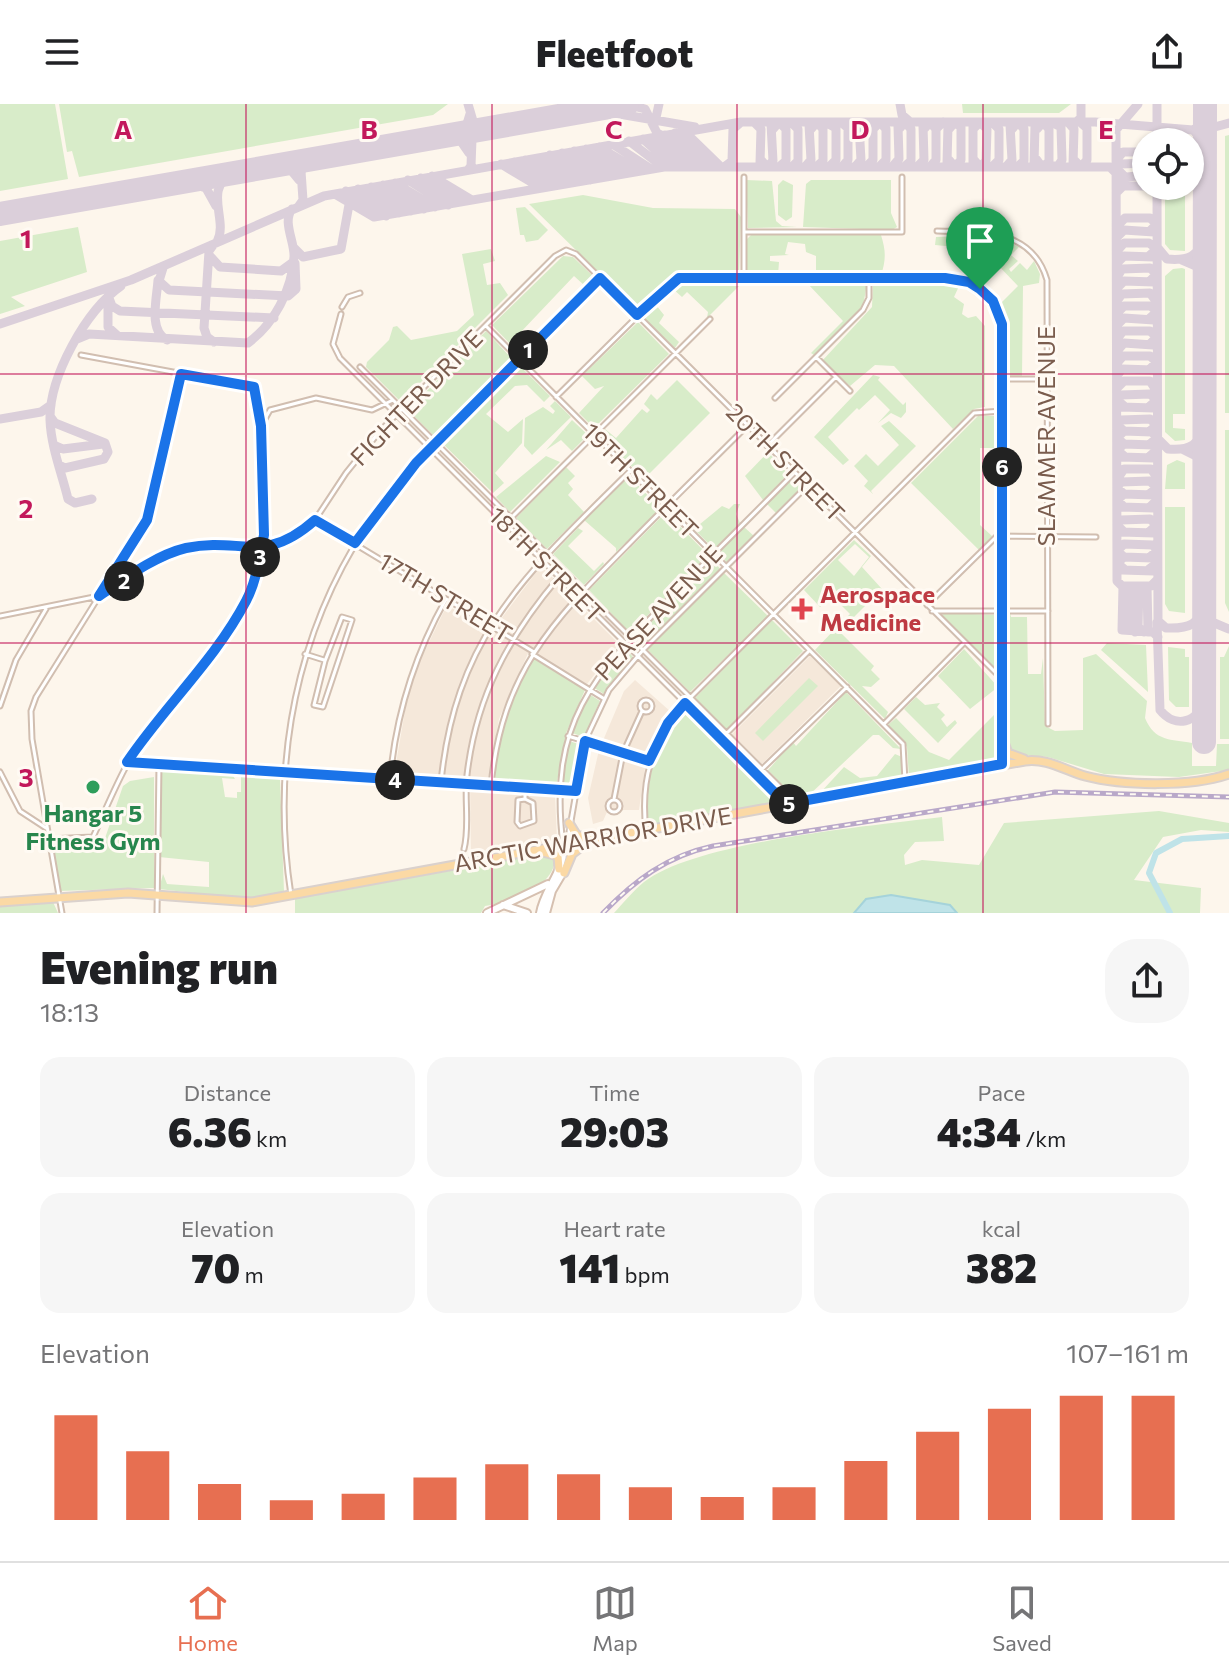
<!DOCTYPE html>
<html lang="en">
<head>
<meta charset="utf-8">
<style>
  :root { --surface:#fff; --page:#f6f6f6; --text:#202124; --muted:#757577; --line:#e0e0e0; --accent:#e76f51 }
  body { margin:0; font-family:Commissioner,sans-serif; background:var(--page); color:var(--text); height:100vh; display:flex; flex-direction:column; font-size:30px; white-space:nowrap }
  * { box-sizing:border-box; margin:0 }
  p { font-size:26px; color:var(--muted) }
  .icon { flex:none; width:44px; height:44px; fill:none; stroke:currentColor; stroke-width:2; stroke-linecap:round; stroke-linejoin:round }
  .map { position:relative; height:809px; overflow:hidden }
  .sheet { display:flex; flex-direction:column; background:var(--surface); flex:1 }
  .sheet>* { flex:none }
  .controls { position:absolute; left:1132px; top:24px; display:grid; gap:16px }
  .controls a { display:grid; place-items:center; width:72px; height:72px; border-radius:50%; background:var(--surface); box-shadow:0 2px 6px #0004; font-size:40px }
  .pin { position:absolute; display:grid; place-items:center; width:68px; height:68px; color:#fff; margin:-82px -34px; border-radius:50% 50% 50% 0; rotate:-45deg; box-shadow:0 0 8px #0007 }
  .pin .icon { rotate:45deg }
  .km { position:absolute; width:40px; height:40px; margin:-20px; border-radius:50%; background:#222; color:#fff; font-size:22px; line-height:40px; text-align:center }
  .round { display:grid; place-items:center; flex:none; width:84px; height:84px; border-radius:32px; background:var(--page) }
  .head { display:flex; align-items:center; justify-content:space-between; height:136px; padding:0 40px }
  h1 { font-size:44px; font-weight:800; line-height:60px }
  .stats { display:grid; grid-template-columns:repeat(3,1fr); gap:12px; height:136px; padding:8px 40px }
  .stats div { display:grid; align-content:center; border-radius:20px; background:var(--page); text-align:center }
  .stats b { font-size:40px; font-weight:800 }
  .stats small { font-size:22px; font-weight:400 }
  .stats p { font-size:22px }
  .chart { height:224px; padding:16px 40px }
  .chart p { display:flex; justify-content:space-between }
  .chart svg { width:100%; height:144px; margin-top:8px; stroke:var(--accent); stroke-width:6 }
  header { display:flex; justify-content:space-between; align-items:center; height:104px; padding:0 40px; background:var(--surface); font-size:36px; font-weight:800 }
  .tab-bar { display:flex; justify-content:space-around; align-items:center; height:112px; border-top:2px solid var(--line); background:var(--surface); font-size:22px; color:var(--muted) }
  .tab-bar a { display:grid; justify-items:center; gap:4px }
  .tab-bar .on { color:var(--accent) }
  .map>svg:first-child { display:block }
  .residential { fill:#f5e8da }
  .green { fill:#d8ecc9; fill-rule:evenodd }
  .water { fill:#bfe3e8; stroke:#a5d3da; stroke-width:2 }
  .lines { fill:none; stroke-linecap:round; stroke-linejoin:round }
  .river { stroke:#bfe3e8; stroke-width:6 }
  .taxiway { stroke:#dbcfda; stroke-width:9 }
  .runway { stroke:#dbcfda; stroke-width:24 }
  .street-casing { stroke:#d1beb0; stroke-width:7 }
  .secondary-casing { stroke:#d6c0b0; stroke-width:10 }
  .primary-casing { stroke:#dad1cd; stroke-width:11 }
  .street { stroke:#fff; stroke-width:3 }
  .secondary { stroke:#fff; stroke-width:6 }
  .primary { stroke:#fbd9a5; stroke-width:7 }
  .rail-casing { stroke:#b9a8c9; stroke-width:5 }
  .rail { stroke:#fffaf3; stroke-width:2; stroke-dasharray:6; stroke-linecap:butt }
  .route-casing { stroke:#fff; stroke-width:16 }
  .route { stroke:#1a73e8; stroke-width:10 }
  .grid { fill:none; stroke:#c2185b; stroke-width:2; stroke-opacity:0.55 }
  .health-dot { fill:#e0444e; stroke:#fffaf3; stroke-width:3 }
  .leisure-dot { fill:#2e9e5b; stroke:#fffaf3; stroke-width:3 }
  .labels { text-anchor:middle; stroke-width:6; stroke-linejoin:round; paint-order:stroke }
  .street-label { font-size:24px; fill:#7a5c4d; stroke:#fffaf3 }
  .health-label { font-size:24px; font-weight:bold; fill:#be3a42; stroke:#fffaf3; text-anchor:start }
  .leisure-label { font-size:24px; font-weight:bold; fill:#27864d; stroke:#fffaf3 }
  .grid-label { font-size:26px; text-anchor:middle; font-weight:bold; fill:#c2185b; stroke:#fffaf3; stroke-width:6; stroke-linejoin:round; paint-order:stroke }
</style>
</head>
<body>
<header><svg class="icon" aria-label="menu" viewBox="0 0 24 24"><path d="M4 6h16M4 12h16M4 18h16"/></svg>Fleetfoot<svg class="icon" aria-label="share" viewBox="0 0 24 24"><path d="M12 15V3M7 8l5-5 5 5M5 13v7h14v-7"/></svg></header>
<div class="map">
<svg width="1229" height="809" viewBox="0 0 1229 809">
  <rect width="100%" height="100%" fill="#fdf6ec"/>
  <path class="residential" d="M541,462l78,78 -32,40 -58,-33 -30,68 -12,71 68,5 2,45 -86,17 -1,-77 -76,-5 12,-70 12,-40 29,-60 44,27z
    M810,552l31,30 -79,78 -30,-30z
    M635,576l36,32 -24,42 -8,56h-16l-7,5 -9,-3 -4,9 -10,3 -5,-26 11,-48 25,-59z"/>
  <path class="green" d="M0,0h55l13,75 -68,12z
    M59,0h389l-15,11 -354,62 -7,-26 -5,1z
    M962,0h109l-12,9h-96z
    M1229,31v278h-4v-277z
    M746,76l26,1 4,40 6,5 15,1 -49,1z
    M783,76l10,5 -1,32 -6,4 -8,-6v-30z
    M811,76h80v33l6,14 -5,3 -89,-3 3,-43z
    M1165,82h20v65l-15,-1 -5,-6z
    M583,91l70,13 82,1 6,8 -2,57 -67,3 -35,33 -108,-106z
    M525,103l23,23 -10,10 -12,2 -2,-7h-4l-4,-27z
    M78,123l9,45 -76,25 14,9 -25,8v-73z
    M751,131h130c5,16 5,25 0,40h-65v-19l-10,-4 -1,-8 -17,-2 -3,12 4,1 -19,1v5l9,1 -1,13h-27l-5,-6v-29z
    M936,133c28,-1 57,-5 83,10l-8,8 7,6 -9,8 2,3 9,-9 7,7 7,-9 6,13 -1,9 -16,3 -1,90h-14l-3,-4 1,-46 -7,-21 19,-19 -23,-24 -15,21 -16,-6 2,-29 -31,-3z
    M491,145l4,12 -12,3 4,21 13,-2 8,12 -107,107 -35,-35 1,-5 22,-22 4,-13 4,-1 14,14 46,-9 17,-16 -12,-61z
    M563,152l10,1 21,20 -9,9 -11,-10 -55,58 8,10 -9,8 -26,-27z
    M1182,164l3,1v145h-12v14l12,1v11l-10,1 -10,-9v-156l8,-7z
    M676,178l60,1 3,3 -32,32 1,-6 -21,-20 -5,5 -9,-8 -17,16 8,10 -5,8 20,19 -4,6 -33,-32z
    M941,178l19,2 -6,13 10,7 -2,10 6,4 8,-2 9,10v81l-11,2 -21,20 -59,-63 -19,-1 -25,21 -28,-25 50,-54 1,-24z
    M807,179l60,1 -4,22 -49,49 -3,-2 32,-32z
    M638,218l31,32 -75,74 -15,-15 25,-27 -9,3 -13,-13z
    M486,227l27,29 -77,78 -28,-28z
    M518,260l32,32 -6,6 -17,-17 -12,1 -29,28 22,18 15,-13 -1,24 -27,30 9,10 -11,10 -52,-51z
    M873,271l7,2 -2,3 25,25 3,-3v10l-5,6 -10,-5 -13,10 12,-13 -15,-15 -16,15 -2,-2 -29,29 21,23 -6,5 -29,-28z
    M677,276l33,33 -66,66 -44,-45 5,-5 11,9 26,-29 5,4 3,-3 -6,-6 7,-10 6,6z
    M555,297l16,16 -39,38 -8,-9 1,-28 18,-11 10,7 2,-3 -5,-5z
    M978,312h20v32h-18v77l12,11 -13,14 -68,-67z
    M572,316l16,15 -16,16 -11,-11 -15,10z
    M889,317l27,25 -45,45 2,3 -9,-8 4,-5 -14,-15 12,-12 12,12 21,-21 -18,-19z
    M1225,326h4v182l-4,-9z
    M768,348l20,22 -25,26 -18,-24z
    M546,352l14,6 -50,50 -14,-15z
    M1177,356l8,3v26h-20l2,-24z
    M566,363l9,9 -7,7 5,6 -5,6 16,17 -37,37 -31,-31z
    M628,371l33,34 -45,43v-4l-32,-28z
    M793,374l9,9 -26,26 -9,-9z
    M734,400h6l-4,10 4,9 -26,26 -20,-20 28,-23 7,3z
    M1165,403h20v106l-16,-2 -4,-7z
    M666,408l42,43 -78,78 -41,-43z
    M744,423l10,9 -27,27 -8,-11z
    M578,424l5,3 -15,15 26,25 9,-9 1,2 -20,21 -31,-31z
    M854,436l17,16 -9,11 20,22 -37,37 -3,-4 8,-8 -18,-18 -12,11 -16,-17zM855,440l14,13 -15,19 -16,-16z
    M712,455l9,11 -77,76 -10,-9z
    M723,468l45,44 -78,76 -43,-43z
    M944,509l55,2 -2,56 -56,-54z
    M1010,509l1,4h16l1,57h13l2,-16 2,68 10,5 28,-1v-72l13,-4 51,47 -2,17c10,24 26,21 47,25v23h24l1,-22h12v26l-50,7 -75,-3 -56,-17 -35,-3 -8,-12v-124z
    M772,516l31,31 -76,79 -32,-32z
    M836,524l38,38 -3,4 9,9 -9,8 -9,-1 26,26 -3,7 -70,-69z
    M1107,539l39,2 2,47 -47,-42z
    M1229,542v93h-9v-82h4z
    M624,543l9,10 -29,37 -11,-7z
    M1168,543l17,2v8h4v50h-13l-7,-7z
    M964,545l34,38 -28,22 -32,-33z
    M534,555l51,31 -19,43 -10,54 -60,-3c-5,-26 18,-109 38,-125z
    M809,574l9,8 -55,55 -8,-8z
    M846,588l55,57 -8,-1 -14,-13h-6l-66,62 -11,2 -28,-29c10,-10 14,-19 25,-28l3,4z
    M589,590l11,7 -16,36 -12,-4z
    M916,593l9,8 15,-2 -3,4 8,8 -4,4 6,8 8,-7 2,3 -19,20 -34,-34z
    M997,593l-1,64 -87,17 -2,-31 -19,-22 8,-7 33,34 20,8 46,-46z
    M684,604l93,92 -1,3 -128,22c-9,-43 9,-84 36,-117z
    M569,637l13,4 -8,42 -13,-1z
    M895,650l7,3v22l-82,14 24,-26 16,11 17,-2z
    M168,666l64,4 3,5 -13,-1 3,19 12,1v-6h4v-18l39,5 4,113 -37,7 -88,-10 4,-15 4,10 42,3v-25l-50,-5 1,-85z
    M154,673v111l-95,3 -8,-48 53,-2 19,-55 7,-5z
    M1159,707l70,12v9l-28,-2 -38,7 -29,43 67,8 -1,25h-586c9,-10 19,-22 30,-31 53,-41 228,-56 298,-65l2,24 -29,1 -11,13 1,10 17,-5 57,5 25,-42z
    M550,752l5,5c-4,28 -45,41 -70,45l-4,7h-186v-14l220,-40z
    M53,798l5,11h-58v-6z"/>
  <path class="water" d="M891,791l59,10 7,8h-103l12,-14z"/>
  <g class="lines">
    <path class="river" d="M1170,809l-21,-40 7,-20 26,-14 47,-3"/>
    <path class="taxiway" d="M468,0l5,17 17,7
      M625,0l20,5 12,24 6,3
      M900,0l2,11 7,6
      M596,6l99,17
      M655,18l4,-18
      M754,18l7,7 -1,34
      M791,18l7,7v32l-6,6
      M841,18l7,6v32l-6,7
      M992,18l7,7v31l-7,7
      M1068,18l6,7 -1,35
      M1076,18l5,-4v-14
      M827,19l9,5v32l-7,7
      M1120,21l-4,5 1,451 5,5h29l6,-6
      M1120,21l18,-21
      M773,25l6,-7 7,7v32l-7,6
      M811,25l6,-7 6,7v32l-7,6
      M861,25l6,-7 6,6v32l-7,7
      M873,25l7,-7 6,7v31l-7,7
      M899,25l6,-7 6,7v32l-7,6
      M924,25l6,-7 6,7v31l-6,7
      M936,25l7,-7 5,4 -1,37
      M1012,25l6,-7 6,7v32l-7,6
      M1193,26l7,-4 5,-9
      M685,28l36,35
      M675,29l34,34
      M454,30l12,-7 4,-13
      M665,31l33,32
      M444,32l16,4 9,13
      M654,33l32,30
      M643,35l31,28
      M1205,35l6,-11 18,-5
      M629,37l34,26
      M1157,38v-38
      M614,41l37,24
      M599,43l40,24
      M586,45l41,24
      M574,47l41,24
      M562,49l41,24
      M550,51l40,25
      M538,54l39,24
      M1117,55l6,-7h23
      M525,56l40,24
      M761,56l6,7 6,-6 -2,-37
      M949,56l6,7 6,-7v-33l-6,-5 -6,7
      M974,56l6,7 6,-6 1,-32 -7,-7 -6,6
      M1037,56l5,7 7,-5v-33l-6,-7 -6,7
      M1074,56l7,7 6,-7v-32l-7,-6
      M514,58l40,24
      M973,59v-37
      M501,60l40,24
      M1034,61l1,-40
      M275,62l15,3 9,11
      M1053,62h5l4,-6 -1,-33 -8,-4
      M724,63l8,-6 1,-32 8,-7
      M805,63l6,-7 -2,-35
      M855,63l6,-7 -2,-35
      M892,63l7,-8 -1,-33
      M917,63l7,-7 -1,-34
      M1006,63l6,-7 -2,-35
      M468,66l3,-4 1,-27 17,-11
      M1123,71l-6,-6 4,-5 25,-1
      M432,72l40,24
      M421,74l39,24
      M1118,74l28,-3
      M408,76l40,25
      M186,78l20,6 10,18
      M395,79l40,24
      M383,81l41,24
      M1157,82l1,435 8,7c22,1 35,-3 38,-26
      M371,83l40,24
      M358,85l41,24
      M346,87l40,25
      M1117,88l6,-6h27l7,6
      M335,90l39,23 290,-50h446l7,7
      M298,103l5,-7 -2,-29 11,-12
      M1117,122l8,-8h25l7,6 -7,7
      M1117,133l7,-7 30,2
      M217,138c12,-22 -15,-53 16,-69
      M214,140l-5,7 -5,77 3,9 7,5
      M293,143l10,10 38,-8 9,-50
      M1157,143l10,12c20,2 32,-2 38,-23
      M1117,147l7,-8h25l8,6 -8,7
      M209,151l11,12 61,4 11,-8
      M1182,156l14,6 9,17
      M1117,159l7,-7 30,1
      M163,164l-4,13 10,9 119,6 8,-7 -1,-26
      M1117,173l5,-8 28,-1 7,6 -7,7
      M158,176c-1,18 -10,51 9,60
      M1117,184l7,-7 30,1
      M109,194l3,8 8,5 154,7
      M108,196v27l10,9
      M1117,197l5,-7 28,-1 6,8
      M1117,209l7,-7h27l6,6 -7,6
      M0,220l131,-44 193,-84 417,-74h354l98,8 12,12
      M1117,221l7,-7 30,2
      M77,235l12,-5 159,9c26,-19 44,-53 46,-86 1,-15 -12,-35 -2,-48
      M1117,235l6,-8h27l7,6 -7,7
      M1117,247l7,-8 29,2
      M1117,259l6,-7h27l7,6 -7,7
      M1117,272l5,-7 31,1
      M1117,284l7,-7h26l6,9
      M1124,302l-7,-6 4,-5 29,-1 7,6 -7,6
      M1121,303l33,1
      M50,312l5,7 50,20 3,9 -4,7 -39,9 -6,-3
      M0,315l41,-7 10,-7
      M1124,327l-7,-6 4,-5 29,-1 7,6 -7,6
      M1157,334l11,11c21,2 33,-4 36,-26
      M1124,340l-7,-6 7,-7 28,1 5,6 -7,6
      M54,341l9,4 40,-5
      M1182,345l16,8 6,16
      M1124,352l-7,-6 7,-6 29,1 4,5 -7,6
      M1121,353l33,1
      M1118,374l6,-9h27l5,7
      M1124,390l-7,-6 4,-6 29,-1 7,7 -8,6
      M92,395l-17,4 -7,-4c-6,-25 -17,-52 -18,-79 -1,-43 36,-110 71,-134
      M1121,403l33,1
      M1124,403l-7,-7 7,-6 29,1 4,5 -7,7
      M1121,428l33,1
      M1124,428l-7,-7 4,-5 29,-1 7,6 -8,7
      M1124,453l-7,-6 7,-7 29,1 4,6 -7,6
      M1124,465l-7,-6 7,-6 28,1 5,5 -8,6
      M1122,466l32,1
      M1123,482l-1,44 31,2 5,5
      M1130,482v41l5,5
      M1139,482l-1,41 6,5
      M1147,482l1,46
      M1204,501l8,17 17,7
      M1157,518l3,88c15,19 38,13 44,-10"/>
    <path class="runway" d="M0,110l627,-110
      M1204,638l1,-638"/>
    <defs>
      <path id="street" d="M744,73v101
        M937,127c44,1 95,-3 110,49l1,444
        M744,128h158v-55
        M342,203l6,-10 12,-4
        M341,210l-8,30 7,14 445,445
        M486,222l417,418 2,37
        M816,253l34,34
        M360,263l433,433
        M1002,275h44
        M556,293l119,-118 270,-1c30,2 48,18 57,46v411
        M775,294l88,-88 6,-12v-20
        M261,322l9,-16 46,-12 56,12 21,-10
        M767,342l69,-69
        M315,416l219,132
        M505,420l205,-205
        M102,488l45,-72 34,-146
        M927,501l70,-69 99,1
        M932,507h116
        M0,512l99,-20 77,-45 23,-5 62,2 40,-16 14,-12 31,-47 34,-42 175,-175 11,-6 10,4 426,425
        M342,513l10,3 -29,87 -9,-2 11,-44z
        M305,550l19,6
        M532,550l71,44
        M640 602a6 6 0 1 1 12 0a6 6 0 1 1-12 0Z
        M0,602l16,-46 30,-51
        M884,620l80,-81
        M568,632l81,25
        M721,635l88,-88
        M1002,639v20
        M127,658l449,29
        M0,668l20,39 26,17
        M756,671l91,-88
        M390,675c6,-65 24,-123 56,-180
        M441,678c15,-150 89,-211 189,-311
        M491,682c11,-115 62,-165 139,-243 38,-39 77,-77 116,-116
        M525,695l8,4 1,18 -14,5 -3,-4 1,-22 7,-1v-11
        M614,695l9,-46 19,-42
        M608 702a6 6 0 1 1 12 0a6 6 0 1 1-12 0Z
        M646,726c-6,-50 6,-89 39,-127l289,-290 28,-2
        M48,735l45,-2c17,-37 32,-75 56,-108 37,-50 93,-98 109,-160 15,-58 3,-125 -4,-182l-173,-32
        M567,740l18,-103 24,-51 34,-40 164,-164
        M563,741c-15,-122 29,-169 110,-250 40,-41 81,-81 121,-122
        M464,745c6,-23 0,-50 3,-74 9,-78 41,-138 92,-198
        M291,791c-23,-149 12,-297 109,-414 60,-73 133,-136 200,-203
        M62,809l-30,-174 -1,-28 5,-14 62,-99
        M157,809l2,-148"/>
      <path id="secondary" d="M503,801l24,8
        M487,809l61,-29
        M540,809c4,-24 26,-44 23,-68
        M546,809l6,-22 13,-22"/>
      <path id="primary" d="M1002,633l6,16 16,6
        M569,719l8,13h13
        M543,748l15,4 1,13
        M564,769l8,-19 13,-10
        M0,798l128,-9 124,9 773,-141c22,-3 39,9 60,15 38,10 107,11 144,-2"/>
    </defs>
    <use href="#street" class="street-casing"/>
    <use href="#secondary" class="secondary-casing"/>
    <use href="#primary" class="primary-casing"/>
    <use href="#street" class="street"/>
    <use href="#secondary" class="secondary"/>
    <use href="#primary" class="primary"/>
    <defs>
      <path id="rail" d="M603,809c32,-33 64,-57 110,-67l342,-54 174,5"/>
    </defs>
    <use href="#rail" class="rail-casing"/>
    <use href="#rail" class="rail"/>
  </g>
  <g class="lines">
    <defs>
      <path id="route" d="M980,185l-11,-7 -24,-4h-266l-42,37 -37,-37 -184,185 -61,80 -40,-23c-52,46 -74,16 -129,28 -30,7 -62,31 -87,48l48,-76 34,-146 73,13 7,39 3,109c-5,23 -7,45 -18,66 -31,59 -82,106 -119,161l449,29 9,-50 64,20 19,-38 17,-20 101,101 216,-40v-440l-9,-23 -13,-12"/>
    </defs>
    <use href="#route" class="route-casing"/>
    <use href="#route" class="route"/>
  </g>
  <path class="grid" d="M246,0v809M492,0v809M737,0v809M983,0v809M0,270h1229M0,539h1229"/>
  <path class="health-dot" d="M798 493h8v8h8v8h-8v8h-8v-8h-8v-8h8z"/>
  <circle class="leisure-dot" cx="93" cy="683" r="8"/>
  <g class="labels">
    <g class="street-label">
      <text transform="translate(417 294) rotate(-46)" y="8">FIGHTER DRIVE</text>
      <text transform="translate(1047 332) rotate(-90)" y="8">SLAMMER AVENUE</text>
      <text transform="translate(785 359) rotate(45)" y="8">20TH STREET</text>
      <text transform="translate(640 377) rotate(45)" y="8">19TH STREET</text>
      <text transform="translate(546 461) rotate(45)" y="8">18TH STREET</text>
      <text transform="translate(445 494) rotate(31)" y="8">17TH STREET</text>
      <text transform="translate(659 509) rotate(-47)" y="8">PEASE AVENUE</text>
      <text transform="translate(593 736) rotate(-10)" y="8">ARCTIC WARRIOR DRIVE</text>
    </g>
    <g class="health-label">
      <text x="820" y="499">Aerospace<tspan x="820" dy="28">Medicine</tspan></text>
    </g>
    <g class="leisure-label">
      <text x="93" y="718">Hangar 5<tspan x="93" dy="28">Fitness Gym</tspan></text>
    </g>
  </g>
  <g class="grid-label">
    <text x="123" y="35">A</text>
    <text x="369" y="35">B</text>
    <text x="614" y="35">C</text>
    <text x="860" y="35">D</text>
    <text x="1106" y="35">E</text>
    <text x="26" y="144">1</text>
    <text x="26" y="414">2</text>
    <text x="26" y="683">3</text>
  </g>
</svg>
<div class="controls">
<a><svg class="icon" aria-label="locate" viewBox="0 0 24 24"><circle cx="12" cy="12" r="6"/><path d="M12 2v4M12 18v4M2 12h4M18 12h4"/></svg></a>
</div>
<div class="pin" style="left:980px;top:185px;background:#1e9e55"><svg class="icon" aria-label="arrive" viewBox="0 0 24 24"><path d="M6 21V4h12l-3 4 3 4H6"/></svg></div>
<b class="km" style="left:528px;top:246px">1</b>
<b class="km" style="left:124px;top:477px">2</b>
<b class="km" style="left:260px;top:453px">3</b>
<b class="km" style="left:395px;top:676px">4</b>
<b class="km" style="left:789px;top:700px">5</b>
<b class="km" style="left:1002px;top:363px">6</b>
</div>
<section class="sheet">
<div class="head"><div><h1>Evening run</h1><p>18:13</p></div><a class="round"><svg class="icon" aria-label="share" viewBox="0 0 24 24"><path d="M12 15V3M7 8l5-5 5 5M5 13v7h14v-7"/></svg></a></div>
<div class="stats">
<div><p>Distance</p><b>6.36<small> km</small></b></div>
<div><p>Time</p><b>29:03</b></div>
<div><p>Pace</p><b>4:34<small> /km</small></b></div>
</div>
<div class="stats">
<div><p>Elevation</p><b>70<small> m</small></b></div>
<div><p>Heart rate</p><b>141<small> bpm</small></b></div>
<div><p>kcal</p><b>382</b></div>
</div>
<div class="chart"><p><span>Elevation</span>107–161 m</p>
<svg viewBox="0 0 160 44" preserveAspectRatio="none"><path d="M5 44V12M15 44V23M25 44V33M35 44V38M45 44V36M55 44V31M65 44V27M75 44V30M85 44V34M95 44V37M105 44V34M115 44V26M125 44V17M135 44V10M145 44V6M155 44V6"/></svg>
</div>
</section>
<nav class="tab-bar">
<a class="on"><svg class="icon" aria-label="home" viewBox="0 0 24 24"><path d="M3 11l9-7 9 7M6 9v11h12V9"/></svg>Home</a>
<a><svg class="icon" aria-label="map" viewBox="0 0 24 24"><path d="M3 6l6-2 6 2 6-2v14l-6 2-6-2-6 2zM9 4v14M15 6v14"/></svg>Map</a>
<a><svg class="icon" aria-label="saved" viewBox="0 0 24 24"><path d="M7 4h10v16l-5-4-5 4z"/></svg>Saved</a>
</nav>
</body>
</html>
